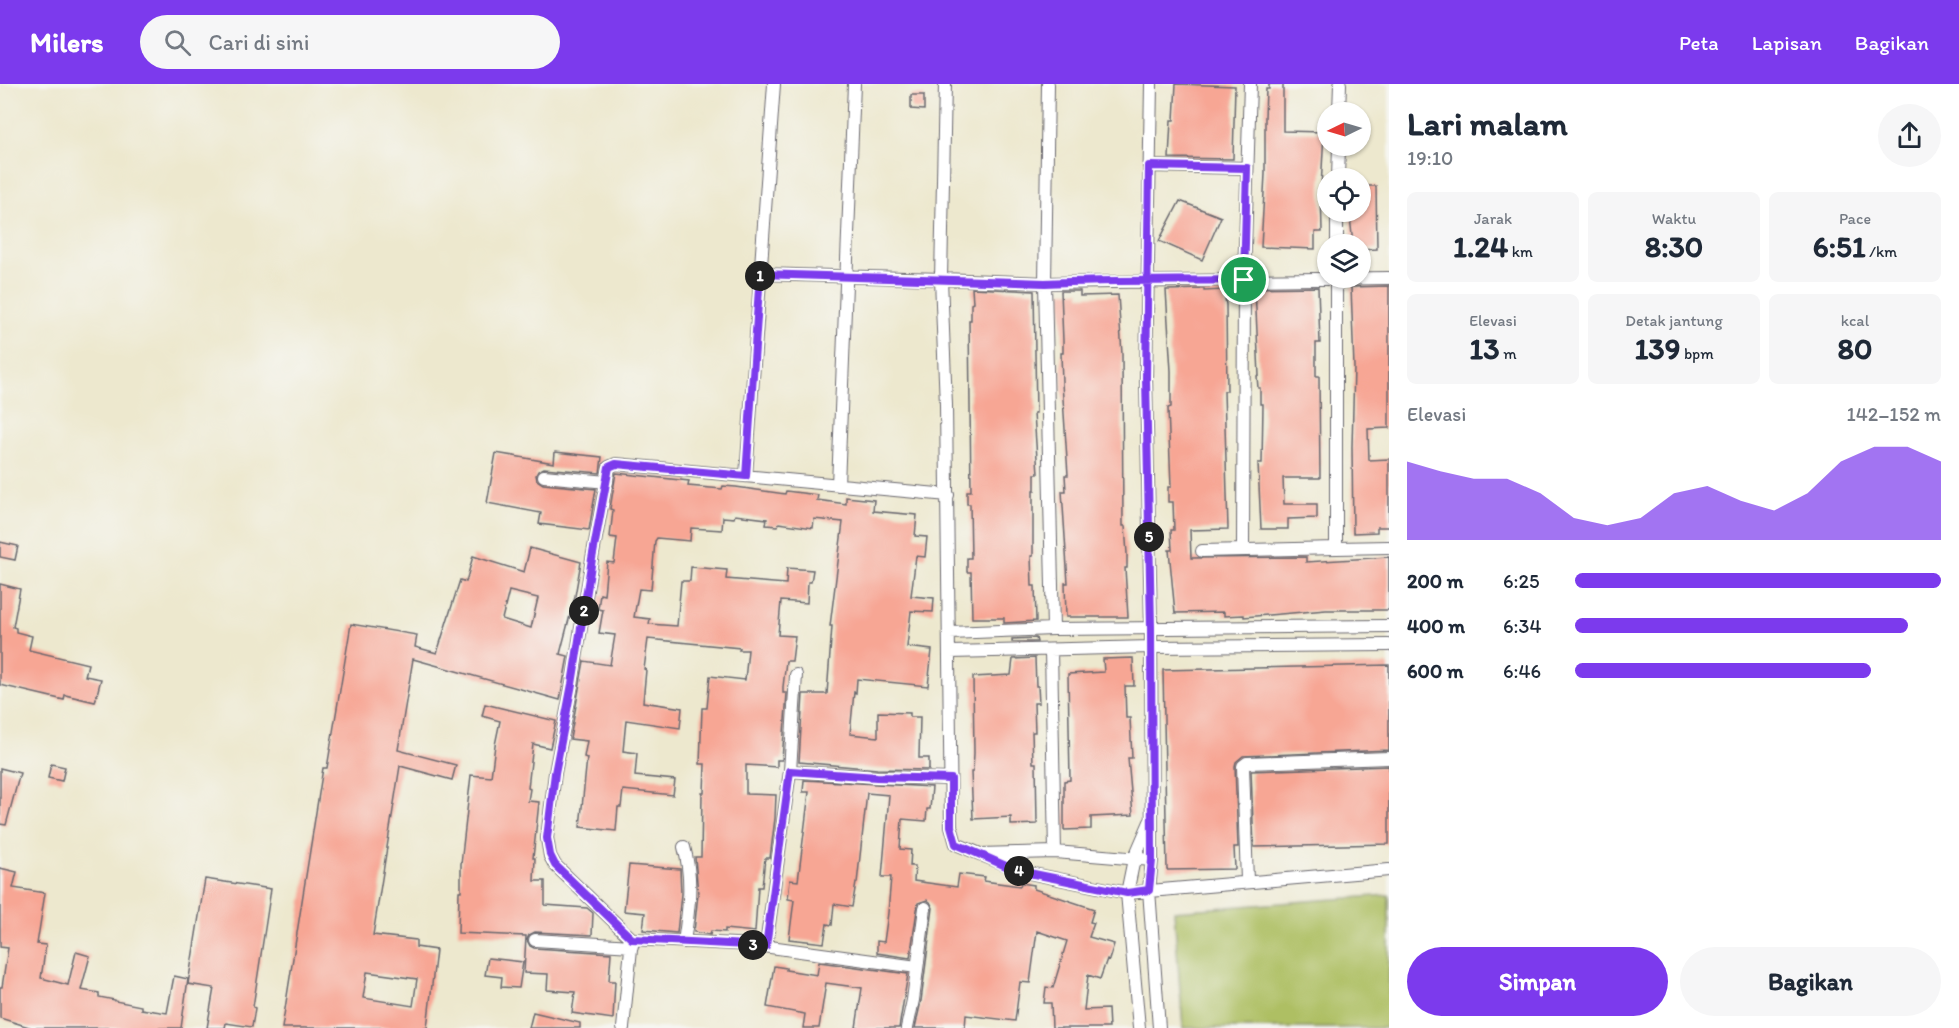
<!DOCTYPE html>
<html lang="id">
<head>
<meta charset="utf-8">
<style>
  :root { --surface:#fff; --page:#f6f6f7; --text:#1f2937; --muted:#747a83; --accent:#7c3aed }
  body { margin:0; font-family:Itim,sans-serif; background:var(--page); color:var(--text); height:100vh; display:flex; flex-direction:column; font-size:22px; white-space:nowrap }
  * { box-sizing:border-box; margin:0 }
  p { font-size:20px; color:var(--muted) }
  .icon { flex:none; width:33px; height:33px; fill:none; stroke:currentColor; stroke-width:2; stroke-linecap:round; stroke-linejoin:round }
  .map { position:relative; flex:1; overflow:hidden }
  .side { display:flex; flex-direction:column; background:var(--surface); width:570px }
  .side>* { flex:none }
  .needle { width:39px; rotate:265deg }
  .buttons { position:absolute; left:1317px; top:18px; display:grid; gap:12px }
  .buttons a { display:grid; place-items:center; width:54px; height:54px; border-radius:50%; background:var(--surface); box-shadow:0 2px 4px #0004; font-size:30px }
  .pin { position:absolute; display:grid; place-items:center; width:51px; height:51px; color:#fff; margin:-26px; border:3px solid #fff; border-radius:50%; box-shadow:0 2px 6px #0007 }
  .km { position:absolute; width:30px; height:30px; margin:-15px; border-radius:50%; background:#222; color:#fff; font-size:16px; line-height:30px; text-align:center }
  .round { display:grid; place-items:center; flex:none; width:63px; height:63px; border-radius:32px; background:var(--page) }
  .overview { display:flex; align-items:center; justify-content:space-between; height:102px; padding:0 18px }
  h1 { font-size:33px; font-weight:700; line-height:45px }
  .figures { display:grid; grid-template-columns:repeat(3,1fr); gap:9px; height:102px; padding:6px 18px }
  .figures div { display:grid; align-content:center; border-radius:9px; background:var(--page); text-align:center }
  .figures b { font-size:30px; font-weight:700 }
  .figures small { font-size:16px; font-weight:400 }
  .figures p { font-size:16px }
  .chart { height:168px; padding:12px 18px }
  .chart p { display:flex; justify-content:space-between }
  .chart svg { width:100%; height:108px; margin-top:6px; fill:var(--accent); opacity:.7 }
  .button { display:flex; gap:12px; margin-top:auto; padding:12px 18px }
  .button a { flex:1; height:69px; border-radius:36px; background:var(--accent); color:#fff; font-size:24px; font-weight:700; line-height:69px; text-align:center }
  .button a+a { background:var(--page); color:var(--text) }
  ul { padding:0 18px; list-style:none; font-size:20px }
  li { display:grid; grid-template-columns:96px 72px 1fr; align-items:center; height:45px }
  li i { height:15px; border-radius:8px; background:var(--accent) }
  header { display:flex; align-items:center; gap:36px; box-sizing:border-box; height:84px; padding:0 30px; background:var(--accent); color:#fff }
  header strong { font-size:28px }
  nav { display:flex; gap:33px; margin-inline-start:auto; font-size:21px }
  .search { width:420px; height:54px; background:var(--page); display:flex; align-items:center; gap:15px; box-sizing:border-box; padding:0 21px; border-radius:33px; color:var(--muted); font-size:22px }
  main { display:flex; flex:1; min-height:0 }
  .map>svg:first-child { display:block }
  .green { fill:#aebf63; stroke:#68704f; stroke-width:1.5 }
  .building { fill:#f7a694; fill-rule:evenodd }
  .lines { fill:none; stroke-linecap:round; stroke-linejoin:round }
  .street-casing { stroke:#69676e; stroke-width:14 }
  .street { stroke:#fff; stroke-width:12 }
  .route-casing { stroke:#fff; stroke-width:12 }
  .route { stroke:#7c3aed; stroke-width:8 }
</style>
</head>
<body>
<header>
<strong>Milers</strong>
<div class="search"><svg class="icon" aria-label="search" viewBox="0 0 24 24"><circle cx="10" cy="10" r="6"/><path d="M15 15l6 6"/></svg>Cari di sini</div>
<nav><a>Peta</a><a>Lapisan</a><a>Bagikan</a></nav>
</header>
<main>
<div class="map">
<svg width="1389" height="944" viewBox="0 0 1389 944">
  <rect width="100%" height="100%" fill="#f6f6f2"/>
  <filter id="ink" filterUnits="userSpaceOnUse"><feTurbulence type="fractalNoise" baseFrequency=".0167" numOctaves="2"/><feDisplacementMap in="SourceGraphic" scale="12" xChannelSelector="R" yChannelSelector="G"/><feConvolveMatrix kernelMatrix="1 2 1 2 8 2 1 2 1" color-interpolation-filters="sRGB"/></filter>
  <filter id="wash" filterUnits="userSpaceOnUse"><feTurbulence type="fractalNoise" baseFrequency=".008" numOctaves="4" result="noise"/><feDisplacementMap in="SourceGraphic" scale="24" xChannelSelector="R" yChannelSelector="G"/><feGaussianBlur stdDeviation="1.35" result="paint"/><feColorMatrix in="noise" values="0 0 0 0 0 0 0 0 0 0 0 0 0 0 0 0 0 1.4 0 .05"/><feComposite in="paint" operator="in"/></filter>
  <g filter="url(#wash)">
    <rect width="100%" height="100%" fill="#ede8ce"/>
    <path class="green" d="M1389,811v133h-206l-9,-117z"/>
    <g id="blocks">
      <path class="building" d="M1176,0l59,2 -2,73 -64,-1 2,-38h3z
        M1269,0h14v47l41,1 -3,56 1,44h-7v17l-54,-2 4,-73v-56l1,-29h3z
        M911,11h13v15l-13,-1z
        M1360,102h16l1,63 -17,1v-6h-7l-3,-27h3v-5h7z
        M1180,117l41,16 -19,43 -43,-19z
        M1389,202v142l-21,1 1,31 20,-1v68h-12v5l-24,1 -1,-86 2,-80 -3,-80z
        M1318,203l2,56h-4v33h3l1,102h-37l1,26h33v14l-29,1v10h-27l-3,-66h4l1,-59h-3v-16h-2l-1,-12h2l-4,-88z
        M972,204l62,3 2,122h-2l4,61h-3v16h-2v66h-2l1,30h3l1,35 -32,2v-5h-32l-1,-46h-4v-14h4l-1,-54h-3v-13h4l-2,-171h2v-16l2,-1z
        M1204,205v2l20,-1 2,15 1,86h-3l4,138 -38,1 1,28 115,-1v5l83,-5v53h-63l-82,7v-2l-20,1v-4l-49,1 -6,-63h3l-1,-20h3l-1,-28h-5v-15h3l-3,-79 3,-1v-36l-5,-81z
        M1061,207h19v5l38,-1 4,59 1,172h2l2,28v14h-2l3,49h-62l-1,-34h3l-6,-92h4l-1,-16h3l-6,-92 -1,-30h2v-12z
        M555,368l47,5 -2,16 -56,-5 -6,3 -2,4 1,5 6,4 53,5 -7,41 -50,-6 2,-11 -54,-10 9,-50 58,10z
        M616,389l73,8 -1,5 34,3 1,-3 13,1 49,7 1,-3 32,4 -1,5 29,4v-7l28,3 -1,11 44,4 -2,21 12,1 -2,20 -9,-1 -5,40 23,2 -1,14 -22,-1 -4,36 25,3 -4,36 -71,-7 -1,14 -2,-1 -4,42 28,3v-25l32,1v4h10l-1,41h10v12l-52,-1 -78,-7 4,-68h24l5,-68h-2l13,-104 -29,-3 -1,9 -34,-5 -1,3 -12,-1 1,-6 -32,-4 -1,3 -11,-1 -1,13 -31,-2 -1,13 -33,-3 -2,3 -4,49 -12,-1 -5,28 16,2 -1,5 28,2 4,-45h9l1,-14 36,3 -1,9 60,5 1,-16 26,2 -2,12h-3l-1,21 -26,-2 -3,34 17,1 -3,25h-6l-3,26v6h4l-5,67h-5v7l-31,-2v29l30,1 -1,23 -5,40h-5l-3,29h-4l-3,45 -30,-3v3l-14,-1 -1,4 -16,-3 4,-38 -3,-37h6l1,-64h2l1,-29h-5l2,-56h5l3,-32 35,4 3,-30h-9l1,-2 -92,-9 -4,30 2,1 -3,32 39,6 -2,20 -54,-8 -3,31 14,2 -2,23 40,4 -2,15 -50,-5 -2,17h-3l-2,24 -36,-4 7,-69 -3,-1 3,-16 -17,-2 14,-78 26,4 5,-30 -16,-2 4,-23 -5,-1 2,-15 4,1 3,-33 7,1 3,-25 -7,-1 3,-27 -3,-1z
        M0,458l18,4 -3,14 -15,-3z
        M530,464l51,14 -6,34 -15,58 8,2 -8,44 -147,-41 -15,91 58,15 -4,15 -52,-14 -27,169 43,5v7l20,3 -9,78h-145l41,-260h4l24,-144 66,11 -2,12 22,6 23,-73 6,2 7,-26 51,16zM509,507l29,7 -7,30 -29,-9zM367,888l50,7 -4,27 -50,-8z
        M0,500l20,5 -7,38 3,1v4l16,4 -3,14 59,14 -3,12 16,3 -6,23 -30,-7 -1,5 -64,-15z
        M1036,554l1,4h-25v-3z
        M1035,574l1,28h2l1,17h-5l1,29h-3l1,31h3l1,61 -26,1v-8l-38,2 -2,-47h2l1,-19 -1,-76 38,-2 2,-16z
        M1133,574l1,28h-9l1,32h4l2,40h-4l5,57 -42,2v12l-27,1v-49l6,-1 -2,-106 36,-2 -1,-13z
        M1389,581v85l-146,6 -7,6 -1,4 3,81h-4l1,22 -68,1 -4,-200z
        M485,620l71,17 -6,27 -17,-4 -5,44 2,1 -2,12 11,1 -6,56h2l-1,23h11v24l42,3 6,5 -1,22 -57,-3 -6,3 -2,5 3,6 4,2 77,5 -2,28h6l-2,38 -41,-6 3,-21 -28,-2 1,-16 -24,-1 2,-37 -68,-3 1,-42h2v-27l10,-89 20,2 4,-32 5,-24 -18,-5z
        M51,680l14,3 -3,14 -14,-3z
        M1389,682v78l-135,3 -3,-76z
        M0,684l20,5 -14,52 -6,-1z
        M804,696l128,7 -2,22h-3l-1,12 -24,-2 -2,30 11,1 -1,16h5l-1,15 43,6 2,-13 26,3 -1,4 36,5 1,-3 13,2v4l60,20 -4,13 4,1 -5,14 25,7 -5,16 -2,-1 -7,20 -12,-4 -4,35 24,-1 1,19h-57l-1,-25h-7l2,-16 7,1 14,-47 -30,-10 -7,52 -10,-1 -5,39 -49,-6 -1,13h-50l6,-27 12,-93 -3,-6 -3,-2 -9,3 -8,55 -33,-5v-12l7,1 4,-29 3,-36h-9l7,-82 -22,-2 -10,90h-1l-4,24 -18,-3 -2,21 -5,-1 -3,19 -35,-4 5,-39 -6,-1 2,-19 8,1 11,-89h-6z
        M629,781l51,4 1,25 -4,39 -34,-3 2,-17 -21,-2z
        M0,784l17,4 -4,16 32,5 -8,51 9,1 -5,33 27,7 8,-33 14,4 -9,34 18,3v4l16,3v1l26,5v3l26,4 7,-37 14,3 -7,49h-149l-32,-10v-31h2l6,-39 -8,-1z
        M205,795l66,10 -18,118 2,1 -3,19 -26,-4 -1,5h-18l7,-40 -26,-4z
        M488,874l35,4 -4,26 -18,-1 1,-10 -17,-2z
        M819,878l89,12 -9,54h-43l6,-40 -36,-5 -7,45h-16l2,-14 -38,-7 7,-41 12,2v2l31,5z
        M533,928l47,11v5h-51z"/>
    </g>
  </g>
  <g filter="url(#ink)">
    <use href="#blocks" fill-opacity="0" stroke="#69676e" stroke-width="1.5"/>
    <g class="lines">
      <defs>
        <path id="street" d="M1048,0l-3,199 8,346
          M1151,0l-5,294 5,250 1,232 -3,30 10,138
          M1339,28l1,-28
          M1149,82l98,2
          M1338,94l1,-32
          M1337,160v-32
          M760,190l181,5 4,-195
          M1336,194v270l53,-1
          M544,392l63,6
          M746,392l28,-392
          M838,401l16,-401
          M1243,465l1,-269 6,-196
          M1202,467l134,-3
          M950,549l103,-4 336,-3
          M1051,566l4,202
          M950,568l201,-5 238,-2
          M790,687l87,6 73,2
          M684,763c9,32 5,62 0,95
          M984,772l45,17 98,20 262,-23
          M1152,776l-97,-8 -75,2 -24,-10 -5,-18 -5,-421 -5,-126 104,4 344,-5
          M1247,797l-4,-115 4,-3 142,-5
          M535,856l97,6
          M766,862l24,-175 6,-96
          M917,883l-162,-22 -123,-6 -77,-74 -5,-9 -3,-18 8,-65 17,-89 20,-125 17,-92 7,-3 332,31
          M623,944l9,-89
          M907,944l6,-28 12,-92
          M1139,944l-12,-135 7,-34 16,-37"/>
      </defs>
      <use href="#street" class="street-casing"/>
      <use href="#street" class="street"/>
    </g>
  </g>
  <g class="lines" filter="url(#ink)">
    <defs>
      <path id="route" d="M1244,196c-66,1 -133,0 -199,3l-285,-9 -14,202 -130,-12 -7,3 -17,92 -20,125 -17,89 -8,65 3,17 5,10 77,74 134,7 24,-175 87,6 74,2v47l5,18 59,26 14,3 98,20 22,-3 3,-30 -1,-232 -5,-250 3,-212 98,2 -3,112"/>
    </defs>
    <use href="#route" class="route-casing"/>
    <use href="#route" class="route"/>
  </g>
</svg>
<div class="buttons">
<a><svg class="needle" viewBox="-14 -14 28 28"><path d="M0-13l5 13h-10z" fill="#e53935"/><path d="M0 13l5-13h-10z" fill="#747a83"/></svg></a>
<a><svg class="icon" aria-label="locate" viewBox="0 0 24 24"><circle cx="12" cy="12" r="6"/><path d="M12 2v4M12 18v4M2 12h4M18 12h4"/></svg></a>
<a><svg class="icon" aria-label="layers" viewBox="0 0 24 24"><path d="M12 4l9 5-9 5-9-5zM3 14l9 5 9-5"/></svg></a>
</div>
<div class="pin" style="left:1244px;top:196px;background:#1e9e55"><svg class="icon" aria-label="arrive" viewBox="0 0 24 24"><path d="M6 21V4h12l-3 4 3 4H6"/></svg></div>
<b class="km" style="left:760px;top:192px">1</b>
<b class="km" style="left:584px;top:527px">2</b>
<b class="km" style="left:753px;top:861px">3</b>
<b class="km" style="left:1019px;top:787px">4</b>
<b class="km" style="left:1149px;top:453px">5</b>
</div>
<section class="side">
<div class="overview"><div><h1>Lari malam</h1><p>19:10</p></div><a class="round"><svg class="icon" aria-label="share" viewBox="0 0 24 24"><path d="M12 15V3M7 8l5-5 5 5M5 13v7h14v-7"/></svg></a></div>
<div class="figures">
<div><p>Jarak</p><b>1.24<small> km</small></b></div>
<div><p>Waktu</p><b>8:30</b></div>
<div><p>Pace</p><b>6:51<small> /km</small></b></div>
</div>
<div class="figures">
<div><p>Elevasi</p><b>13<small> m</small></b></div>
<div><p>Detak jantung</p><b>139<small> bpm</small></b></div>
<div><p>kcal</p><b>80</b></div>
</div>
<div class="chart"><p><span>Elevasi</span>142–152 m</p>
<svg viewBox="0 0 160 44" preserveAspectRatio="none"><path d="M0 44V12L10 16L20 19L30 19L40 25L50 35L60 38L70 35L80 25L90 22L100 28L110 32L120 25L130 12L140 6L150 6L160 12V44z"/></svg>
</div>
<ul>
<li><b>200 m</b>6:25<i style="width:100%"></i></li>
<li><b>400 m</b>6:34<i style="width:91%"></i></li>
<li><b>600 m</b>6:46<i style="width:81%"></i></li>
</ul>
<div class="button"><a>Simpan</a><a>Bagikan</a></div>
</section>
</main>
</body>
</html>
